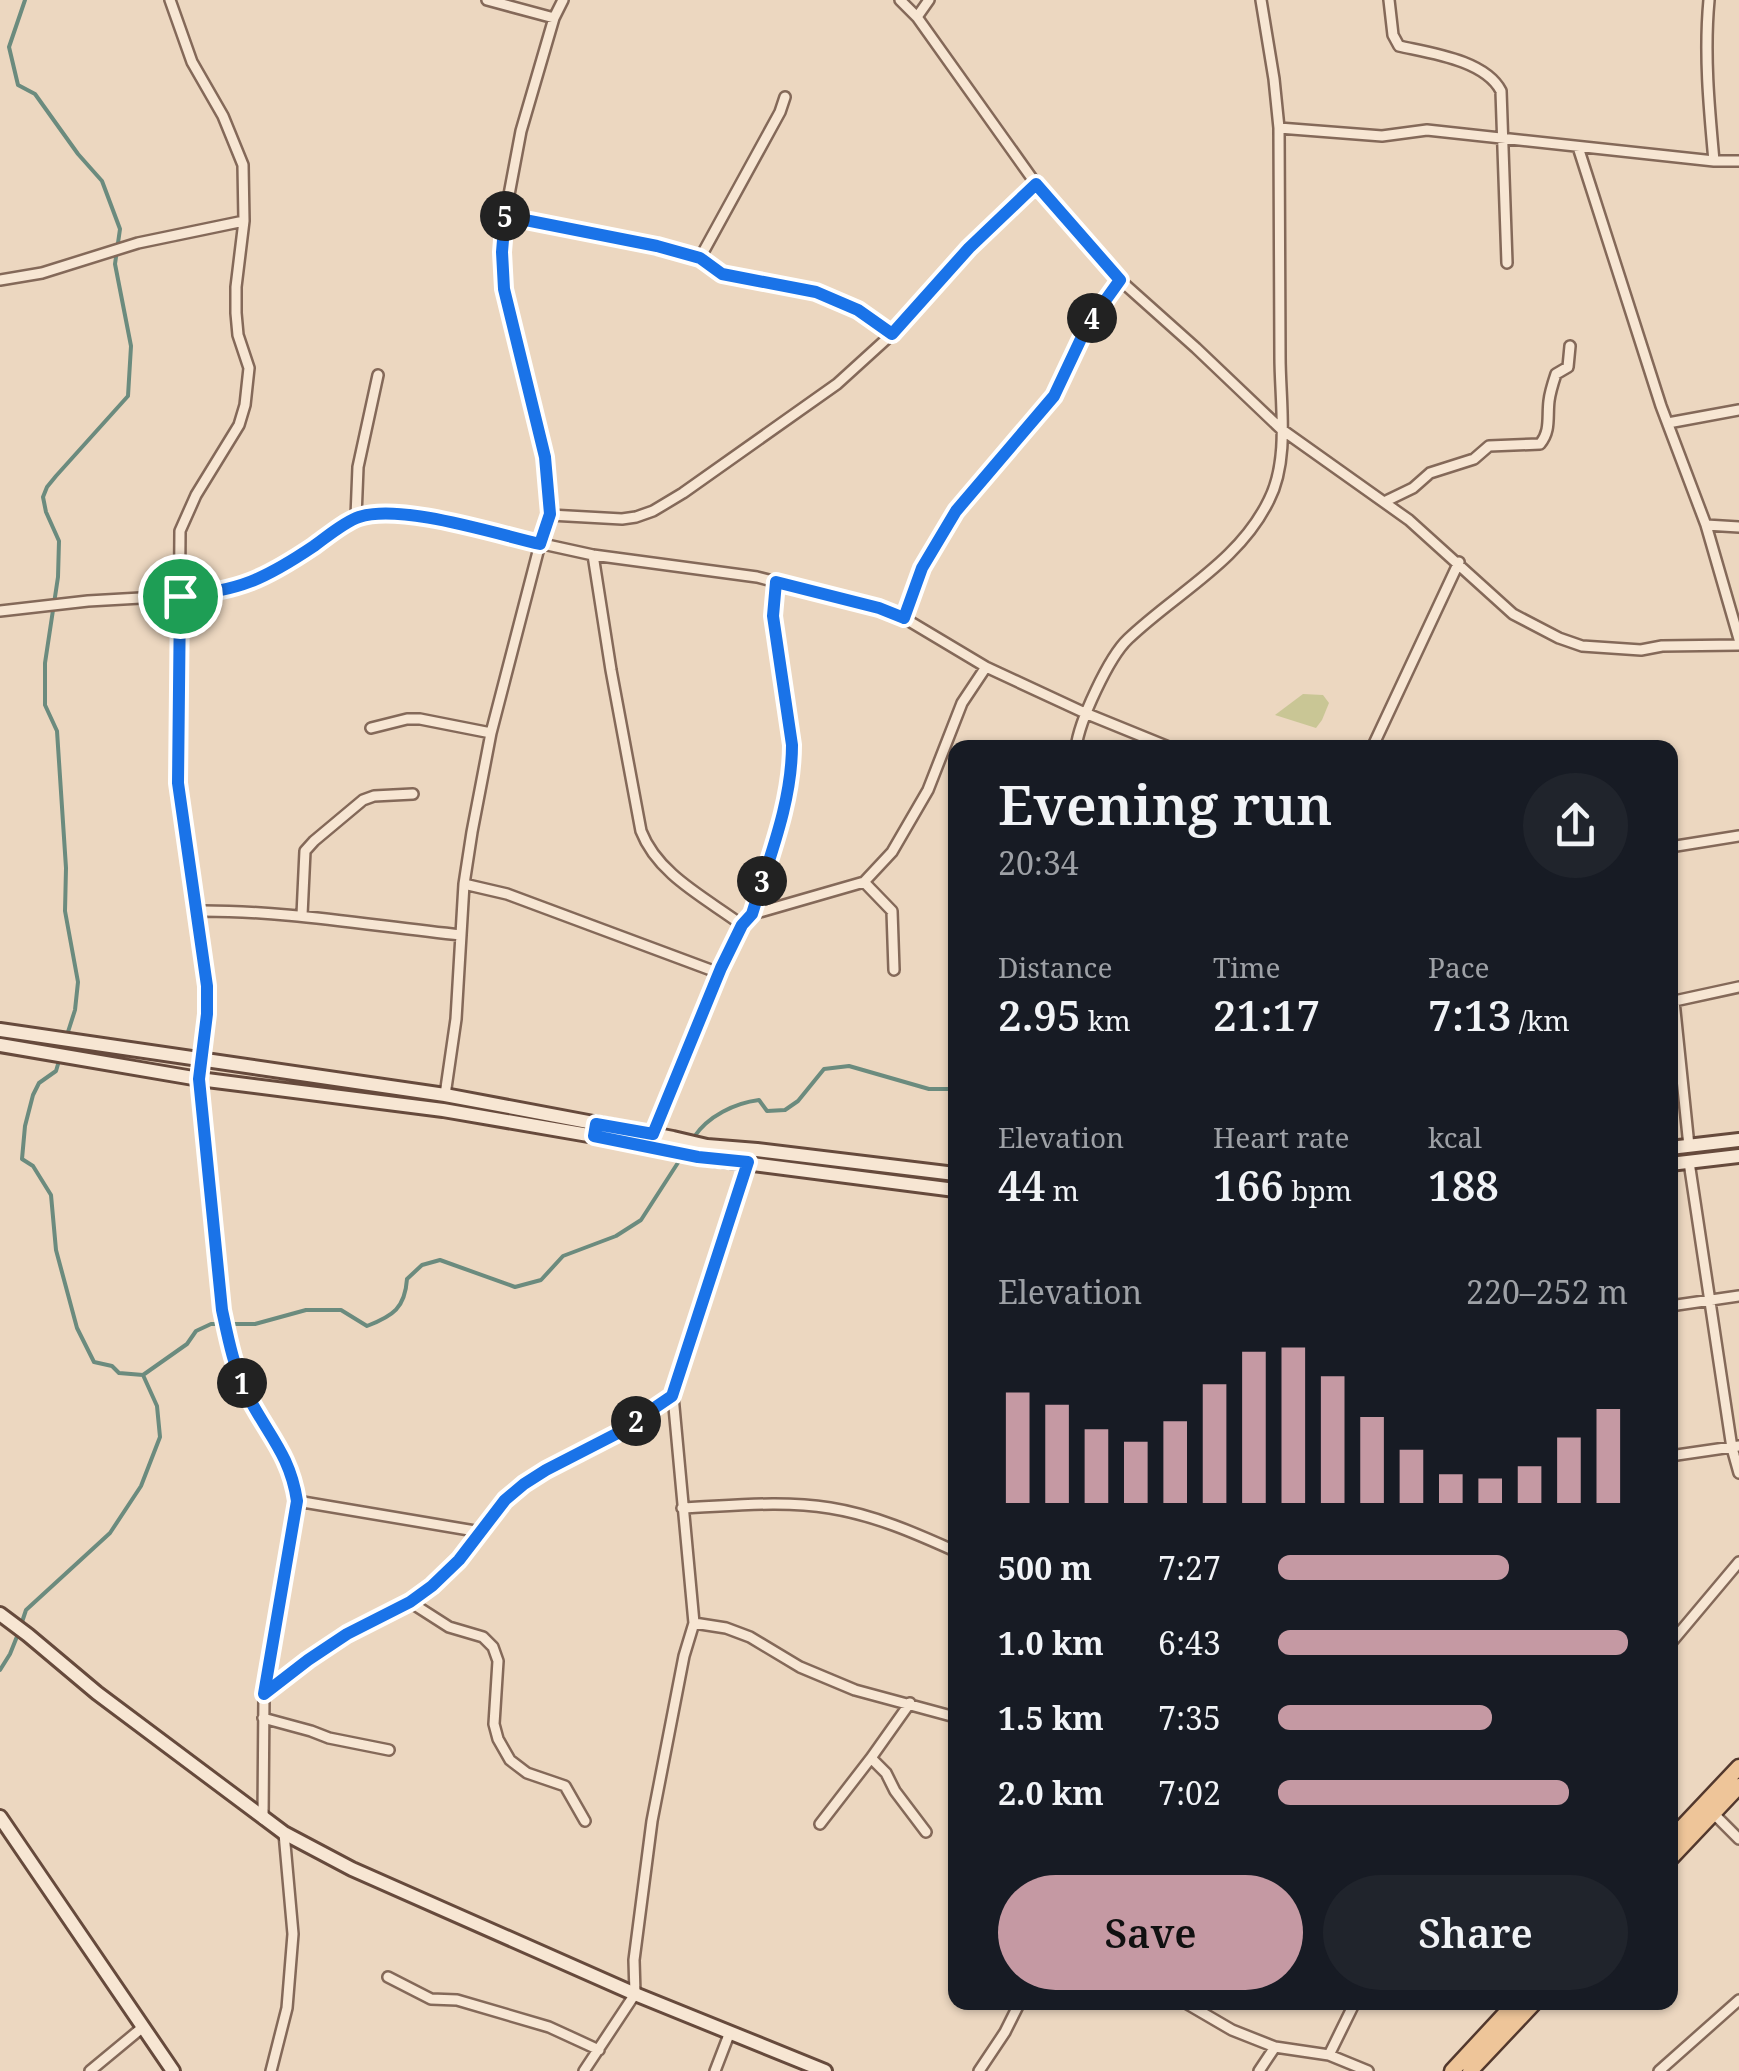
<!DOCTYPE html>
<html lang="en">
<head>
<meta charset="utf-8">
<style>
  :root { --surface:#171b24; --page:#20242c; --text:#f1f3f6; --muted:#9ea1a6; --accent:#c599a3 }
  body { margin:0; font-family:"Noto Serif",serif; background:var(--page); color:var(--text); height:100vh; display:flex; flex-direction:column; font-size:38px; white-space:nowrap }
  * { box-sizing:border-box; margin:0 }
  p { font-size:32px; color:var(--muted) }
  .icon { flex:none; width:55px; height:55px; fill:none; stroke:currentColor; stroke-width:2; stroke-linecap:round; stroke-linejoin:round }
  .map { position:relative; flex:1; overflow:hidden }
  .side { position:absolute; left:948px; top:740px; width:730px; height:1270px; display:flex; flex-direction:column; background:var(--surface); border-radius:20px; box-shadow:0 2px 8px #0004 }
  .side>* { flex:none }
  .pin { position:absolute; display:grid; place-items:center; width:85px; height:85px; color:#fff; margin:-42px; border:5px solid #fff; border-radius:50%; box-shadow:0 2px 10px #0007 }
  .km { position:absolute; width:50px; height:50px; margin:-25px; border-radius:50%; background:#222; color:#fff; font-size:28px; line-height:50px; text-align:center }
  .round { display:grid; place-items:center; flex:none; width:105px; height:105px; border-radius:52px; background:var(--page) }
  .overview { display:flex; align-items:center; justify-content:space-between; height:170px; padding:0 50px }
  h1 { font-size:55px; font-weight:600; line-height:75px }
  .metrics { display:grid; grid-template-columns:repeat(3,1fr); gap:15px; height:170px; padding:10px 50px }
  .metrics div { display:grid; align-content:center }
  .metrics b { font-size:42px; font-weight:600 }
  .metrics small { font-size:28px; font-weight:400 }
  .metrics p { font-size:28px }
  .chart { height:280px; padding:20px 50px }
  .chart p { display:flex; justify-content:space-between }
  .chart svg { width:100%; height:180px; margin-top:10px; stroke:var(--accent); stroke-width:6 }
  .primary-button { display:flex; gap:20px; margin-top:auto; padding:20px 50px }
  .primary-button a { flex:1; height:115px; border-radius:60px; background:var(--accent); color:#111; font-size:40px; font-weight:600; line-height:115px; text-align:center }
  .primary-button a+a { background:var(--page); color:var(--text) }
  ul { padding:0 50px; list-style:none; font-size:32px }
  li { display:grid; grid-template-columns:160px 120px 1fr; align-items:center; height:75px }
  li i { height:25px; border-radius:12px; background:var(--accent) }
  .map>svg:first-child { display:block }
  .green { fill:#c9c695 }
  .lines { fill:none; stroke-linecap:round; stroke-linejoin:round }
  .stream { stroke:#6b8b7e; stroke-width:4 }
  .street-casing { stroke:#846959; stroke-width:14 }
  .secondary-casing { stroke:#664a3c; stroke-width:18 }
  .primary-casing { stroke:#52382d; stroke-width:19 }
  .street { stroke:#f7e6d3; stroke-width:9 }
  .secondary { stroke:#f7e6d3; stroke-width:12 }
  .primary { stroke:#eec599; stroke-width:14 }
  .route-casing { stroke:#fff; stroke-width:20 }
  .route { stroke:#1a73e8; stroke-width:12 }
</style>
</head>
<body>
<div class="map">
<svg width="1739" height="2071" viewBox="0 0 1739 2071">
  <rect width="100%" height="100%" fill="#ecd7c0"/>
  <path class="green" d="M1303,694l20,1 6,8 -7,17 -6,8 -41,-13z"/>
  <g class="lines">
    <path class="stream" d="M25,0l-16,47 9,38 17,9 43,60 24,27 18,48 -5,35 16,82 -3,50 -72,80 -9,11 -4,10 3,15 13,29 -1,36 -13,86v42l12,26 9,137 -1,43 13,71 -3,28 -8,25
      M694,1137c14,-21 41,-34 65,-37l8,11 18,-1 13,-9 26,-32 25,-3 80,23h26
      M143,1375l44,-31 9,-13 15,-7h44l51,-14h35l26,16c26,-10 38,-18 40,-47l15,-14 18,-5 75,27 26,-7 22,-24 53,-20 25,-16 40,-62
      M21,1625l5,-15 84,-77 31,-47 19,-49 -3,-31 -14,-31 -24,-2 -7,-7 -18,-4 -17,-34 -21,-78 -5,-55 -18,-29 -11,-7 3,-33 8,-31 6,-12 17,-12 8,-27
      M0,1670l10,-16 8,-20"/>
    <defs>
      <path id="street" d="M170,0l22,62 31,54 20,49 1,56 -8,66v26l2,22 11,33 -4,37 -6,20 -43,70 -16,36 -2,252 29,203v28l-8,65 23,231c6,28 12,59 25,84 20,40 43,60 50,107l-33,193 -1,125
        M487,0l67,18
        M900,0l17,17 119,167 85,97 75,67 85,81 128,91 104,94 46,24 23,8 59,4 21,-4 77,-1
        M1389,0l4,35 6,11c31,7 86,14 102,45l6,172
        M1709,0c-5,54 0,107 5,161
        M917,17l12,-17
        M1279,128l103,8 45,-6 287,31h25
        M1578,147l83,259 45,119 33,114
        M505,216l152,30 43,12 21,16 95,18 42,18 34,24
        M700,258l80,-146 5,-15
        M0,280l42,-7 96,-30 106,-22
        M1668,423l71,-13
        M1384,502l29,-14 17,-15 44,-14 15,-13 51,-2c11,-13 7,-27 9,-43 1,-9 4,-18 7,-27l12,-7 2,-21
        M550,515l72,4 14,-2 17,-6 30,-18 154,-109 55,-50 77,-86 67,-64
        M356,517l2,-50 20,-92
        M1706,525l33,2
        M593,555l18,115 30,161c17,44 65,67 101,94
        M0,611l88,-10 123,-7c44,-9 71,-27 107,-51 13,-8 27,-21 40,-26 16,-6 32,-4 48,-3l187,41 164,22 122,31 25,10 82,49 99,46 86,35
        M904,618l19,-51 34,-56 97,-115 33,-70 34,-45
        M371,728l36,-9h13l71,14
        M1076,748c3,-27 33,-91 52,-109 48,-46 111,-77 141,-139 21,-41 11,-98 11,-143 -1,-77 -1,-153 -1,-229l-5,-49 -13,-79
        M1372,748l87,-186
        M1670,847l69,-11
        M864,882l28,29 2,59
        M464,884l43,10 212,79
        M196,911c89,-1 176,15 265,24
        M753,914l111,-32 28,-30 36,-62 34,-87 24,-36
        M302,915l3,-64 9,-10 49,-41 11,-4 39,-2
        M1674,1001l15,145
        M1670,1002l69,-15
        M445,1095l11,-76 8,-135 8,-52 19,-99 49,-189 10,-29 -5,-58 -41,-168 -2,-37 3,-36 16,-85 33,-113 9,-18
        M653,1135l68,-167 21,-43 11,-11c16,-55 39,-111 39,-169l-19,-130 3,-33
        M1689,1162l43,286 7,25
        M1670,1306l69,-10
        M1670,1456l69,-10
        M297,1501l184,31
        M682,1508c49,-2 100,-8 148,0 44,7 85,25 125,43
        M410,1602l39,25 34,10 10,10 5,14 -4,63 4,15 12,21 17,13 38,13 20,35
        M694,1623l32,5 24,9 50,30 55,23 100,27
        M1670,1644l69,-82
        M264,1694c26,-20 52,-41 81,-58 28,-17 60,-28 86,-49 30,-24 47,-59 74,-87 23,-24 56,-35 85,-50 29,-15 55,-36 83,-54
        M910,1703l-39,55 15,15 9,18 31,41
        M263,1718l48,13 18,7 60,12
        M1713,1813l26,26
        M820,1824l51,-66
        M388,1977l43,22 26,1 92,27 50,23
        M1184,2002l48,28 43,17 54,8 39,16
        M1329,2055l26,-53
        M90,2071l53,-44
        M271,2071l16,-63 6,-74 -9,-101
        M584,2071l51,-77 -1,-34 18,-139 32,-165 10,-33 -21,-227 76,-234
        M715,2071l15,-39
        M979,2071l26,-39 15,-30
        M1259,2071l16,-24
        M1659,2071l80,-71"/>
      <path id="secondary" d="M0,1030l445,65 228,43 34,8 50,4 198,24
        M0,1045l199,34 244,31 151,26 104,21 257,33
        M1670,1148l69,-8
        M1670,1164l69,-8
        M0,1614l28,21 69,58 187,140 68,36 283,125 190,77
        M0,1817l173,254"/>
      <path id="primary" d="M1670,1840l69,-73
        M1670,1859l69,-73
        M1452,2071l64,-69
        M1470,2071l65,-69"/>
    </defs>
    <use href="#street" class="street-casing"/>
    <use href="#secondary" class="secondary-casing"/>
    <use href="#primary" class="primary-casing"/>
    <use href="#street" class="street"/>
    <use href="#secondary" class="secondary"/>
    <use href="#primary" class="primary"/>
  </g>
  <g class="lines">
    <defs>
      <path id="route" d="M1036,184l84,96 -33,46 -33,70 -98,115 -34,57 -18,50 -25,-10 -103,-26 -3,34 19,129c0,58 -23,113 -40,169l-10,11 -21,43 -68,166 -57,-10 -2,12 104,21 50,5 -76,234 -56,38 -70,36 -22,14 -19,16 -46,60 -27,26 -22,16 -63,32 -39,26 -44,34 33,-193c-7,-47 -30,-67 -50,-107 -13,-25 -19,-56 -25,-84l-23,-231 8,-65v-28l-29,-203 2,-187c59,-5 85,-17 134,-50 14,-10 30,-24 45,-29 41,-14 137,17 181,27l10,-30 -5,-57 -41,-168 -2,-37 3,-36 152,30 43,12 22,16 94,18 42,18 34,24 77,-86z"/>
    </defs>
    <use href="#route" class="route-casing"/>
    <use href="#route" class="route"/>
  </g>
</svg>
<div class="pin" style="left:180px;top:596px;background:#1e9e55"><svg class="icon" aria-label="arrive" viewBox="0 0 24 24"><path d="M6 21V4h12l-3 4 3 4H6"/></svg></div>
<b class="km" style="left:242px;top:1383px">1</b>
<b class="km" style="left:636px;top:1421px">2</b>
<b class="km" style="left:762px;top:881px">3</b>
<b class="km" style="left:1092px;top:318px">4</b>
<b class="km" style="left:505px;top:216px">5</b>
<section class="side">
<div class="overview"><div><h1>Evening run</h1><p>20:34</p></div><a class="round"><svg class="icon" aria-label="share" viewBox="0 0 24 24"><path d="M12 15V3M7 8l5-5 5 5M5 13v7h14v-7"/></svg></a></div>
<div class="metrics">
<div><p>Distance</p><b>2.95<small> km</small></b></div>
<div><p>Time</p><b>21:17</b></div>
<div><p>Pace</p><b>7:13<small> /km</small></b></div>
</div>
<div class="metrics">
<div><p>Elevation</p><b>44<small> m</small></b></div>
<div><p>Heart rate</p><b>166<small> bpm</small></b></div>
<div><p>kcal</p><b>188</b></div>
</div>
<div class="chart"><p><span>Elevation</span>220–252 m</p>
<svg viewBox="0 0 160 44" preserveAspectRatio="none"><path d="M5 44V17M15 44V20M25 44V26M35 44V29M45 44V24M55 44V15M65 44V7M75 44V6M85 44V13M95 44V23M105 44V31M115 44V37M125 44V38M135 44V35M145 44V28M155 44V21"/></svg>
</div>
<ul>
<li><b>500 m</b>7:27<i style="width:66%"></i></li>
<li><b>1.0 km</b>6:43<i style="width:100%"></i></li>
<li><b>1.5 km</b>7:35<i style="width:61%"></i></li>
<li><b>2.0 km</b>7:02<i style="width:83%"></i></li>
</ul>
<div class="primary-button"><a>Save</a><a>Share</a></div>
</section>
</div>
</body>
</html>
